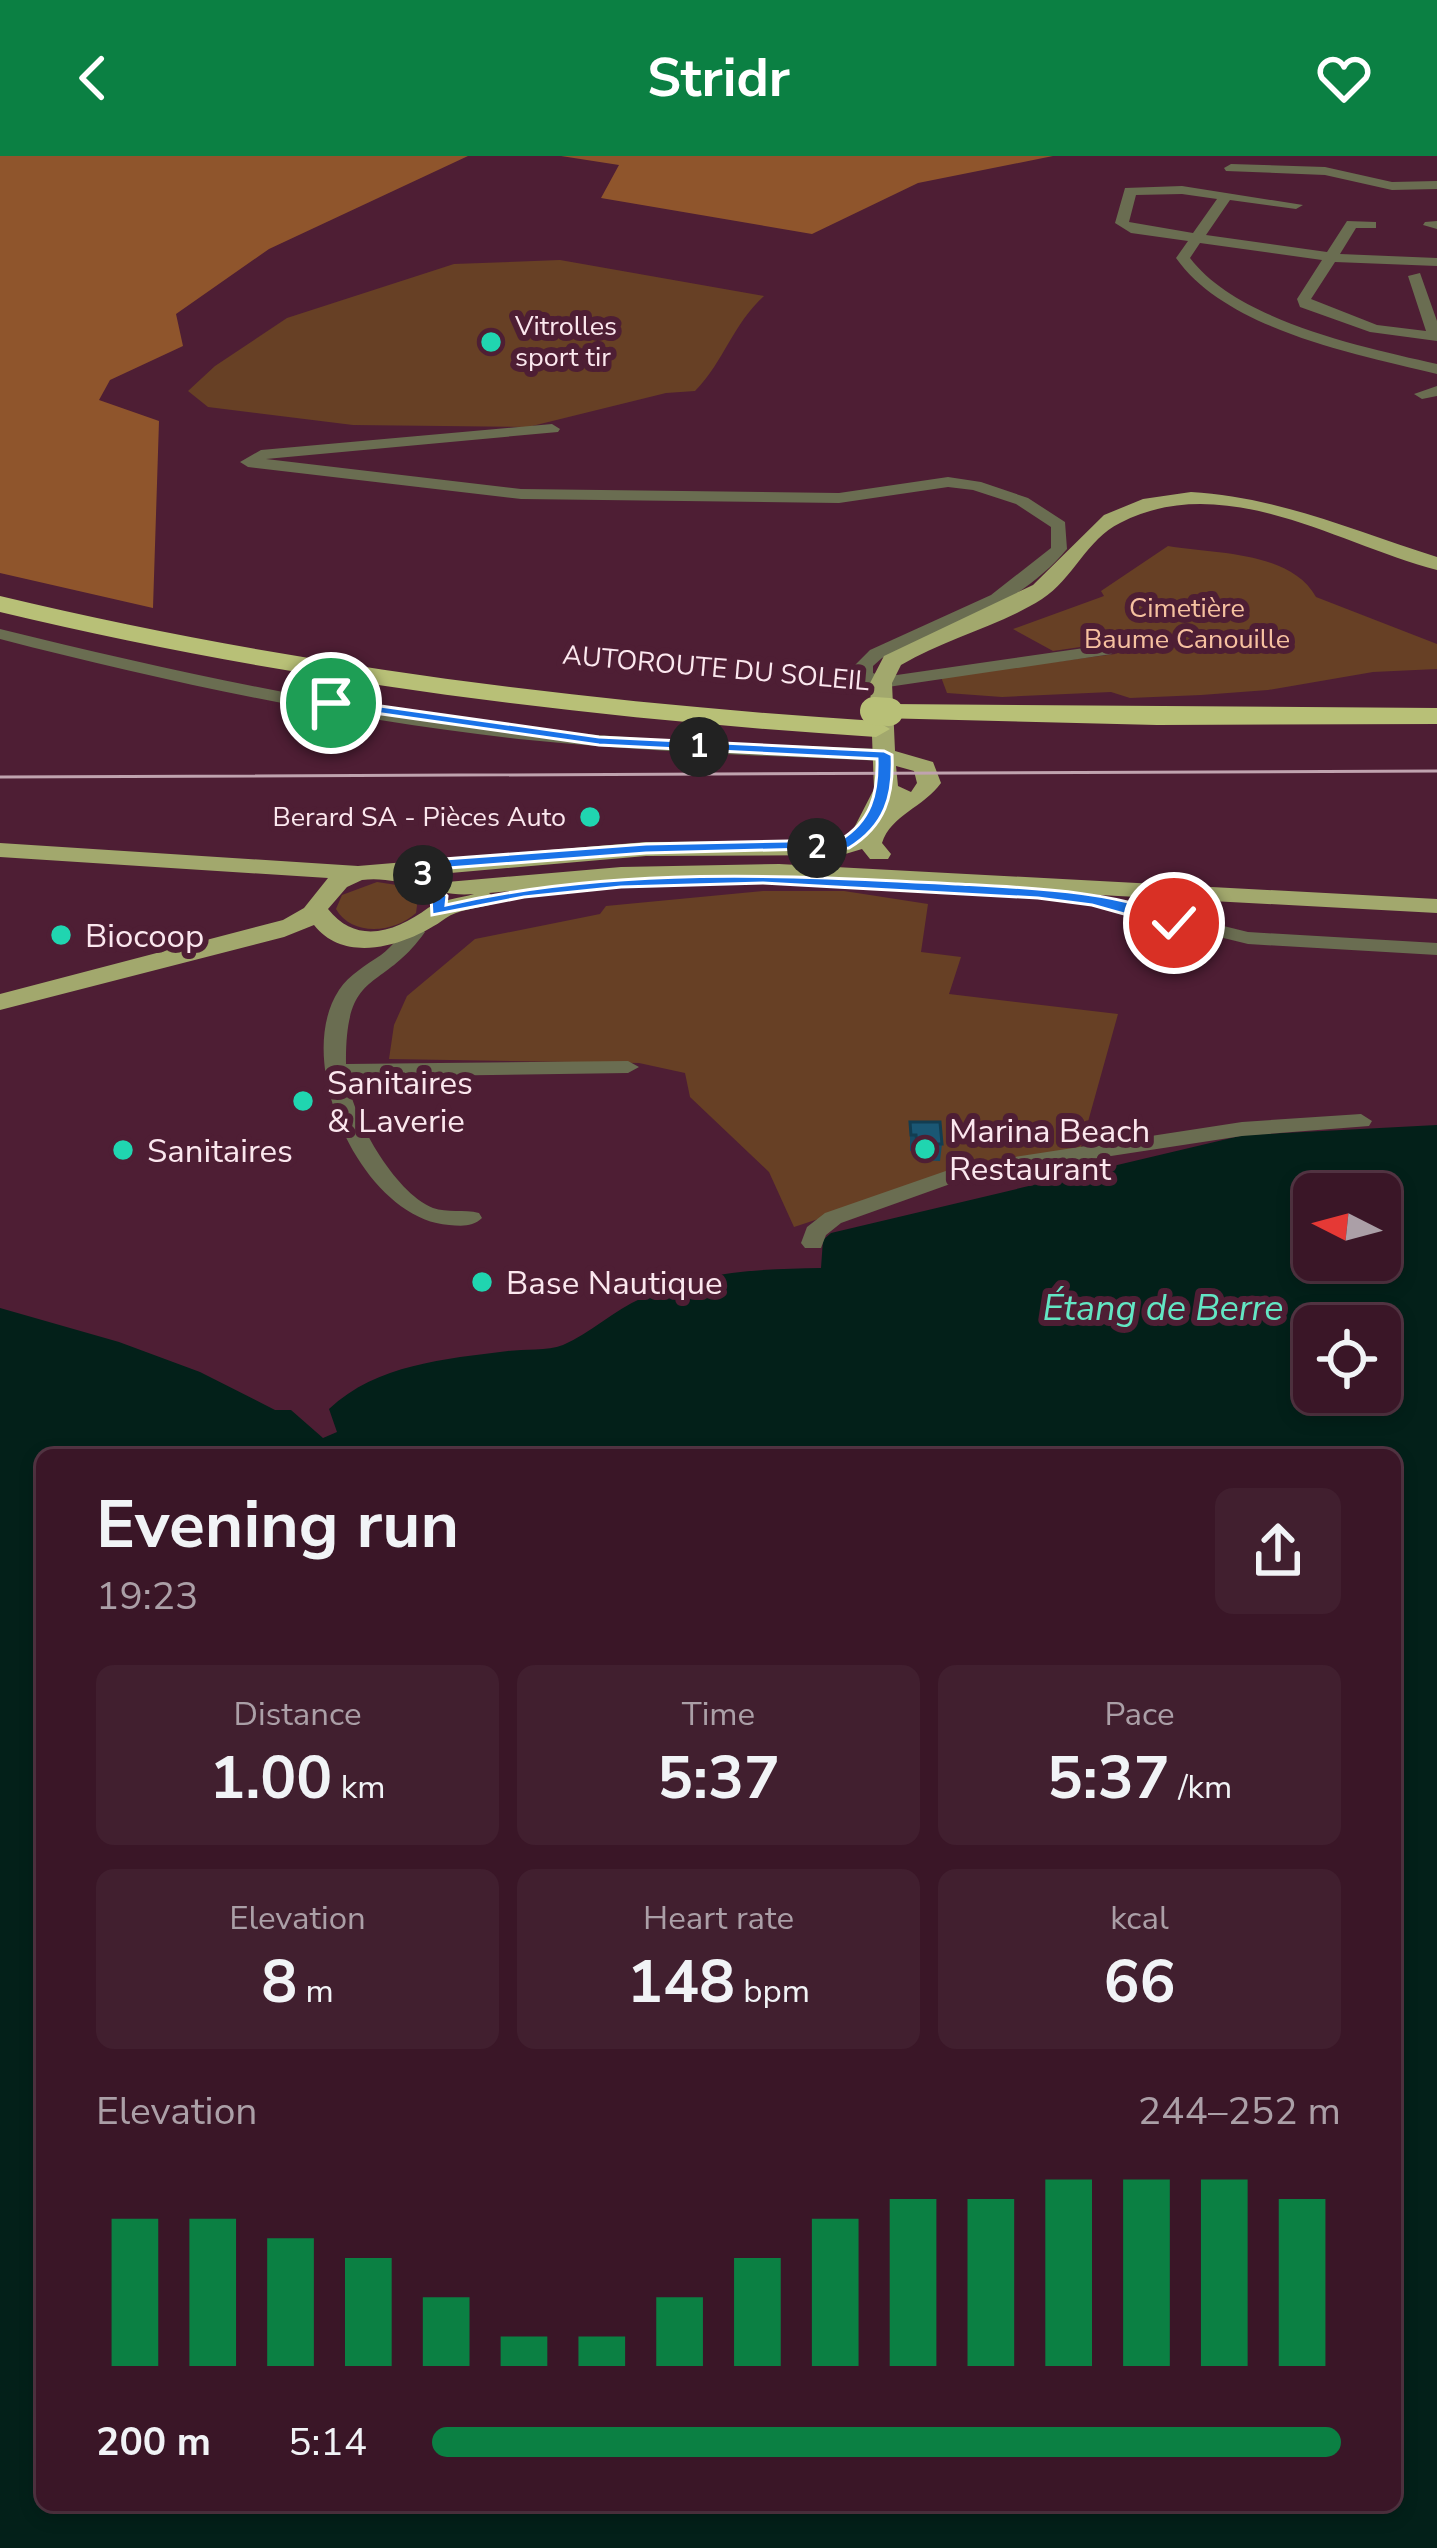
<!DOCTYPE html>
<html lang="en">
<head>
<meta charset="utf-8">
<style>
  :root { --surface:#3a1627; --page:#411f2f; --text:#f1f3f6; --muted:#ab9fa7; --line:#543544; --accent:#0b8043 }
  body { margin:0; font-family:"Nunito Sans",sans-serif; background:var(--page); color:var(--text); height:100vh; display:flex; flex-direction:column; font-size:45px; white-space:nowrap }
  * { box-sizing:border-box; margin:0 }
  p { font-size:39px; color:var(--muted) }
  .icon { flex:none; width:66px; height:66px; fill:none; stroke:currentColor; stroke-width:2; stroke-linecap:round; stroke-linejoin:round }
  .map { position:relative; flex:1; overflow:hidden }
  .details { position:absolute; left:36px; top:1293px; width:1365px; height:1062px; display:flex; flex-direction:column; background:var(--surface); border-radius:18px; box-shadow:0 6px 18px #0003,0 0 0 3px var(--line) }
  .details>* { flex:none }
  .needle { width:78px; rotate:276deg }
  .tools { position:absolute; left:1293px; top:1017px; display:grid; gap:24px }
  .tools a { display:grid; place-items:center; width:108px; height:108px; border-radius:18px; background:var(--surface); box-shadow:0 6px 18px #0003,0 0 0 3px var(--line); font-size:60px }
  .pin { position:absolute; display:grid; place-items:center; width:102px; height:102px; color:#fff; margin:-51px; border:6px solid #fff; border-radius:50%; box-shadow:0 3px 12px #0007 }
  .km { position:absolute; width:60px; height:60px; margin:-30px; border-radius:50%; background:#222; color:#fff; font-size:33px; line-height:60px; text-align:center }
  .round { display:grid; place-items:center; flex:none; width:126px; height:126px; border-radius:18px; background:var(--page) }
  .headline { display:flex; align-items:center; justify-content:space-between; height:204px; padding:0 60px }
  h1 { font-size:66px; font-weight:700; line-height:90px }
  .stats { display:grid; grid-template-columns:repeat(3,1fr); gap:18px; height:204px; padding:12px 60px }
  .stats div { display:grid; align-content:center; border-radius:18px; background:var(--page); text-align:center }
  .stats b { font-size:60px; font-weight:700 }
  .stats small { font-size:33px; font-weight:400 }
  .stats p { font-size:33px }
  .chart { height:336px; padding:24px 60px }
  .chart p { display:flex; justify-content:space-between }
  .chart svg { width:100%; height:216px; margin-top:12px; stroke:var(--accent); stroke-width:6 }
  ul { padding:0 60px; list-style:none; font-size:39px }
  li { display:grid; grid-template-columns:192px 144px 1fr; align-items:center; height:90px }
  li i { height:30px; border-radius:15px; background:var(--accent) }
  header { display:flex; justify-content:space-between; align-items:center; height:156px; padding:0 60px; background:var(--accent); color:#fff; font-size:54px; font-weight:700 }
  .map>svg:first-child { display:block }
  .green { fill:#674025 }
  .forest { fill:#8f552c }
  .water { fill:#032019; fill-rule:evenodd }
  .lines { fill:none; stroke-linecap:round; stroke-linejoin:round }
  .minor { fill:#6a6d51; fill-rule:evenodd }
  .major { fill:#a2a86d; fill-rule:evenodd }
  .highway { fill:#b8c077; fill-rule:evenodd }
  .rail { stroke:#c0a3af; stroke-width:3 }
  .highway-bridge { stroke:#b8c077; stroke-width:28 }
  .wall { fill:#164b64 }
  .building { fill:#1a5774; stroke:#123d51; stroke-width:3 }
  .route { fill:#1a73e8; stroke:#fff; stroke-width:3 }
  .poi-dot { fill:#20d5b0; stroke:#4e1e34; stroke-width:4.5 }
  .labels { text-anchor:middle; stroke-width:12; stroke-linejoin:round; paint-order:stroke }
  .far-poi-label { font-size:27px; fill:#fbe7ee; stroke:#4e1e34; text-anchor:start }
  .far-park-label { font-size:27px; fill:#f6c1a0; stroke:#4e1e34 }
  .far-street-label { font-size:27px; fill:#fbe7ee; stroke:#4e1e34 }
  .poi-label { font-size:33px; fill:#fbe7ee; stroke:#4e1e34; text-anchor:start }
  .water-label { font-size:36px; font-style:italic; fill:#63e6c4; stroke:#4e1e34 }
</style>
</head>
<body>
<header><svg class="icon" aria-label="back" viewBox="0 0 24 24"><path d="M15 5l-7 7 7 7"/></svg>Stridr<svg class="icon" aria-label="heart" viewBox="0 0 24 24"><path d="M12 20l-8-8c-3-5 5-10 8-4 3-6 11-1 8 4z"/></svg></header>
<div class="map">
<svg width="1437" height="2392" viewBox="0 0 1437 2392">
  <rect width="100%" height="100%" fill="#4e1e34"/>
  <path class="green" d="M560,104l204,36c-32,29 -39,64 -69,95l-29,2 -138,34 -175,-2 -145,-18 -20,-16 27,-25 72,-48 167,-54z
    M1168,390c48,8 122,5 148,51l121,47v25l-64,3 -105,18 -67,5 -71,3 -19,-6 -109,5 -55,-4 -6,-16 174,-23 -7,-11 -55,8 -40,-22 91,-33 -3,-5z
    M377,726l26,4 15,12 -2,15c-22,20 -64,24 -80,-4l6,-14z
    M763,735h81l84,13 -7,48 40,5 -12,37 169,20 -39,140 -91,9 -194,64 -25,-55 -79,-75 -5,-24 -46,-10 -250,-4 5,-34 13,-29 68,-57 125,-25 6,-8z"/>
  <path class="forest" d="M0,0h468l-199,93 -93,65 7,32 -73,34 -11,20 60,21 -6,187 -153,-35z
    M561,0h492l-135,27 -106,51 -211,-36 18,-33z"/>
  <path class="water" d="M1437,969v1423h-1437v-1240l119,34 81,30 75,38h16l32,28 14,-6 -8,-23c48,-45 116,-50 179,-58 17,-2 39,0 55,-6 28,-12 51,-35 79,-47 58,-27 116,-29 179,-30l2,-28 8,-7 413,-98zM1314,1038h66v66h-66zM1314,1170h66v66h-66zM42,1299h1353v1050h-1353z"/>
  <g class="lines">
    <path class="minor" d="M1231,8l94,3 67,15 45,-1v8l-45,1 -67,-15 -99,-4 -2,-3z
      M1182,30l121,19 -7,4 -66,-9 -24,35 121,17 20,-31 29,1v6h-20l-16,26 97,4v8l-102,-4 -24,37 66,26 49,6 -18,-55 12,-3 17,48v20l-67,-9 -70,-25 -3,-8 25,-39 -122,-17 -10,15c48,63 172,89 247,106v10c-82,-20 -210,-44 -261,-116l12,-17 -57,-8 -16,-10 10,-35zM1182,38l35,5 -24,34 -64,-11 7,-27z
      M1437,65v8l-14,-4 2,-3z
      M1437,230v10l-15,3 -8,-5z
      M552,268l8,5 -2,3 -292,27 255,30 318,4 109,-16 33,5 47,16 37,24 2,27c-47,56 -119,81 -185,109l-9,8v7l10,4 229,-33 9,5 -9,5 -231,34 -23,-8 -3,-15 15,-15 121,-55 60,-47v-21l-35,-23 -43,-14 -25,-3 -109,16 -318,-4 -273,-32 -8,-5 21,-12z
      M0,473c174,43 350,81 529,100 118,12 236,16 355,20l9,6 -9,6c-119,-5 -237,-9 -355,-21 -179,-19 -355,-56 -529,-101z
      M1038,731l55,7 155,38 189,11v12l-189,-11 -155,-38 -62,-9v-8z
      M415,770l10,6c-44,62 -80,34 -79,132l282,-3 11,6 -11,6 -281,4c5,40 47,115 86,131 14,5 31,1 46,5l3,5c-9,9 -20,8 -33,7 -86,-6 -158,-162 -110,-235 10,-15 27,-25 42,-35 12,-9 21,-24 34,-29z
      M1361,958l11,7 -3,5 -127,10 -275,42 -126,45 -15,12 -5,13h-16l-4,-5 6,-16 18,-14 138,-48 279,-43z"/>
    <path class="major" d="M1191,336c87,5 164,39 246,65v13c-100,-26 -213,-101 -317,-47 -33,16 -47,56 -78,76 -44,28 -96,39 -141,66l-9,18 3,68 38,11 8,21c-17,24 -50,32 -59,60l9,11 -3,5h-18l-8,-10 -20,6 -196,1 -218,19 19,7 174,-15 158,-3 658,35v14l-658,-35 -158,3 -132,12 7,6 -3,5c-14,4 -36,6 -47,14 -34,25 -99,49 -132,7l-30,12 -284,73v-16l283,-74 21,-12 24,-30 -328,-21v-14l358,23 288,-24 194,-1 21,-7 -7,-6 20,-39 -4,-106 14,-27 149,-71 71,-70 39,-16zM896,610l18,5 3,12 -6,9 -13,-6zM362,724c40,-5 72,18 112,14 -13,4 -35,6 -46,14 -31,23 -71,38 -100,1l19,-22z"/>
    <path class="highway" d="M0,440c289,69 580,106 876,125l14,8 -14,8c-296,-19 -587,-56 -876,-125z
      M889,548l548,4v16l-280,1 -278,-7 -4,-6z"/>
    <path class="rail" d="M0,621l1437,-6"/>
    <path class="highway-bridge" d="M874,555l15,1"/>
  </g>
  <path class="wall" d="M910,966l32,22 -2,17 -23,-1 -1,-9h-6z"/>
  <path class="building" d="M910,966h30l2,22h-25l-1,-9h-5z"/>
  <path class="route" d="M331,543l268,38 285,14 8,4c2,41 -7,71 -43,93l-203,5 -210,16 -6,9 17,18 -1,9c170,-39 339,-30 512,-21 58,3 177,7 224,39l-8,5 -82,-23 -54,-7 -275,-15 -142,4 -97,10 -92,18 -1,-18 -18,-18 18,-19 215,-16 194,-4c31,-19 38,-46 37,-81l-278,-14 -273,-39z"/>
  <g class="poi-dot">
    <circle cx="491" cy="186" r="12"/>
    <circle cx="590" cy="661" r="12"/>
    <circle cx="61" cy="779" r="12"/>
    <circle cx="303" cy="945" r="12"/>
    <circle cx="925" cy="993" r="12"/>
    <circle cx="123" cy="994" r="12"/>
    <circle cx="482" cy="1126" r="12"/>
  </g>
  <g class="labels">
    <g class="far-poi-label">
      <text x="515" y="179">Vitrolles<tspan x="515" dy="31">sport tir</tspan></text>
      <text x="566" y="670" text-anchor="end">Berard SA - Pièces Auto</text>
    </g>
    <g class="far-park-label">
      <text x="1187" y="461">Cimetière<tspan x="1187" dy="31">Baume Canouille</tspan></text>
    </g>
    <g class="far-street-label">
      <text transform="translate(716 512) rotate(5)" y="9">AUTOROUTE DU SOLEIL</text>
    </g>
    <g class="poi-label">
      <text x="85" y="791">Biocoop</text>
      <text x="327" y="938">Sanitaires<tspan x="327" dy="38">&amp; Laverie</tspan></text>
      <text x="949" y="986">Marina Beach<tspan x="949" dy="38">Restaurant</tspan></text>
      <text x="147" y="1006">Sanitaires</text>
      <text x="506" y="1138">Base Nautique</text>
    </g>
    <g class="water-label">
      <text x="1163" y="1164">Étang de Berre</text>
    </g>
  </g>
</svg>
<div class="tools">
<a><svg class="needle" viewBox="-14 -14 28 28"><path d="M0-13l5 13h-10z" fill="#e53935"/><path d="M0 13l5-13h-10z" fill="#ab9fa7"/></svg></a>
<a><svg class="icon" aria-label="locate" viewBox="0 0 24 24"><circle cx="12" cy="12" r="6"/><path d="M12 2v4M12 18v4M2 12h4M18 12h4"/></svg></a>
</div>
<div class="pin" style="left:331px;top:547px;background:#1e9e55"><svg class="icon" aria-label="arrive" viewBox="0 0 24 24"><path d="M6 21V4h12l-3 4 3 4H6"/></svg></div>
<div class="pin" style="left:1174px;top:767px;background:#d93025"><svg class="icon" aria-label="check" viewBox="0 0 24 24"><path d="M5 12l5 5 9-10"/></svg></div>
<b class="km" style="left:699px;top:591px">1</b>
<b class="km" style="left:817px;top:692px">2</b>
<b class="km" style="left:423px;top:719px">3</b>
<section class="details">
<div class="headline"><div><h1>Evening run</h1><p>19:23</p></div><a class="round"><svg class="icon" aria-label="share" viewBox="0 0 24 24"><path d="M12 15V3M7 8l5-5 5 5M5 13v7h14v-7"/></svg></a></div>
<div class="stats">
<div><p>Distance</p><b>1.00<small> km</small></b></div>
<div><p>Time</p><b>5:37</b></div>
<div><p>Pace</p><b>5:37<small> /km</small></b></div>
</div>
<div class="stats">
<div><p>Elevation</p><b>8<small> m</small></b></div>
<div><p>Heart rate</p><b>148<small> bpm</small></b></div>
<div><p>kcal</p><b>66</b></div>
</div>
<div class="chart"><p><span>Elevation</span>244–252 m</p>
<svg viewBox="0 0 160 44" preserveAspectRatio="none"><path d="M5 44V14M15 44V14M25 44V18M35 44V22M45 44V30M55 44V38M65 44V38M75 44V30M85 44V22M95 44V14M105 44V10M115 44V10M125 44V6M135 44V6M145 44V6M155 44V10"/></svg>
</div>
<ul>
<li><b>200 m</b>5:14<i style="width:100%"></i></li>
</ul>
</section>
</div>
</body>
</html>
